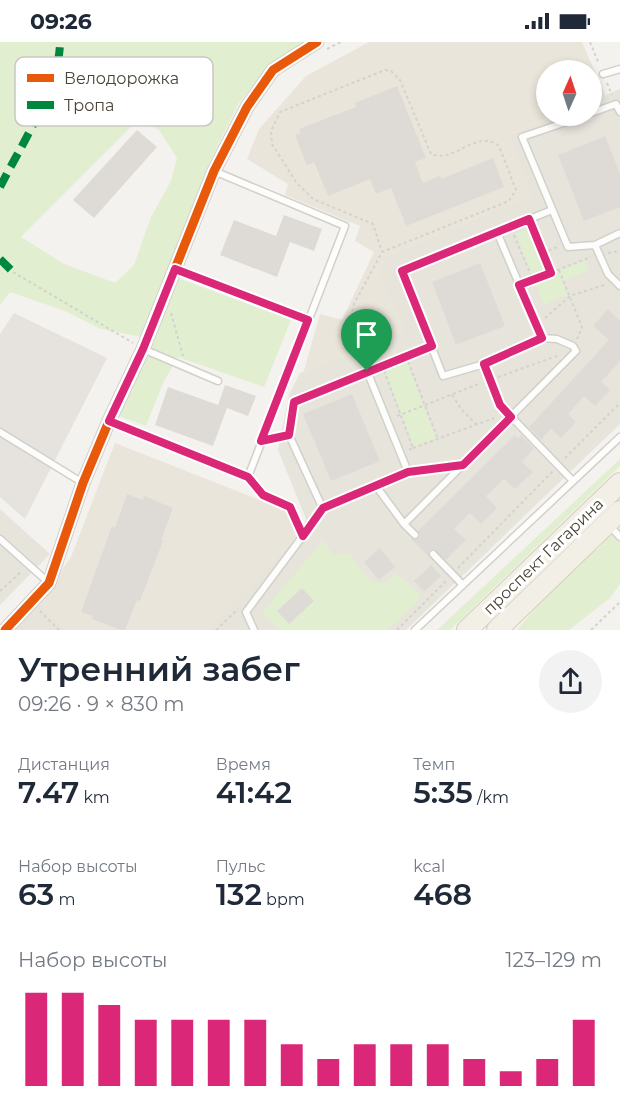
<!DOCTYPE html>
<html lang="ru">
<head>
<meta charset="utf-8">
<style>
  :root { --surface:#fff; --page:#f2f2f3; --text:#1f2937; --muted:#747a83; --accent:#db2777 }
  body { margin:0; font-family:Montserrat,sans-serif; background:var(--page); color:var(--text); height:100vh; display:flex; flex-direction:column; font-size:22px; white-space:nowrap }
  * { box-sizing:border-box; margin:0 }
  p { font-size:20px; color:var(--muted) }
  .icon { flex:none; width:33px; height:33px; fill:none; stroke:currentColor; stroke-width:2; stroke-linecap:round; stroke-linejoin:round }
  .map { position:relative; height:588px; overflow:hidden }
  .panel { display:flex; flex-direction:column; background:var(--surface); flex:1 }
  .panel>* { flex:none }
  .needle { width:39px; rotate:3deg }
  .tools { position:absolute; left:536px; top:18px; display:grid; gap:12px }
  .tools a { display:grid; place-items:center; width:66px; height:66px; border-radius:50%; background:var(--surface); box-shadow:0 3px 9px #0003; font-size:30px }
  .pin { position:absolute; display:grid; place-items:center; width:51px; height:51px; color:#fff; margin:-62px -26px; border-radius:50% 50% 50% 0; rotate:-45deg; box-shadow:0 0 6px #0007 }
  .pin .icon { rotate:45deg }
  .round { display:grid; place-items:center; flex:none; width:63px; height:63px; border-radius:32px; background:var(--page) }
  .head { display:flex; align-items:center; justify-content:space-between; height:102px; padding:0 18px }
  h1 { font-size:33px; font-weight:600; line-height:45px }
  .metrics { display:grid; grid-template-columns:repeat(3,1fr); gap:9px; height:102px; padding:6px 18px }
  .metrics div { display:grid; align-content:center }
  .metrics b { font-size:30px; font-weight:600 }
  .metrics small { font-size:16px; font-weight:400 }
  .metrics p { font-size:16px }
  .chart { height:168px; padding:12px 18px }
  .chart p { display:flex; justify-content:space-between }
  .chart svg { width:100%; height:108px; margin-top:6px; stroke:var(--accent); stroke-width:6 }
  .status { display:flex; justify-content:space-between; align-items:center; height:42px; padding:0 30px; background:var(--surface); direction:ltr }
  .status svg { height:16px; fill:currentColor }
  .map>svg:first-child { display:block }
  .residential { fill:#e7e4dc }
  .education { fill:#eae5da }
  .green { fill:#e1eecf; fill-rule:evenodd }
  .parking { fill:#e6e3df }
  .building { fill:#dedbd6 }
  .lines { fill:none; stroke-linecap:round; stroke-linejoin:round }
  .lane-casing { stroke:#d2d0cb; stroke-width:9 }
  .street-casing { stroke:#d2d0cb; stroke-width:15 }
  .primary-casing { stroke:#d6cebb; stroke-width:22 }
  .path { stroke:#d3d2cc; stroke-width:2; stroke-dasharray:3 3; stroke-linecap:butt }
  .lane { stroke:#fdfdfc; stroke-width:6 }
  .street { stroke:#fdfdfc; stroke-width:12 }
  .primary { stroke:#f2efe6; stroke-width:20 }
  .quiet { stroke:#00873e; stroke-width:8; stroke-dasharray:15 8; stroke-linecap:butt }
  .cycleway-casing { stroke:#fff; stroke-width:13 }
  .cycleway { stroke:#e8590c; stroke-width:9 }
  .route-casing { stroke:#fff; stroke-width:12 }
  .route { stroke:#db2777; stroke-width:8 }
  .labels { text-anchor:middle; stroke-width:6; stroke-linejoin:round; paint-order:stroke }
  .street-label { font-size:16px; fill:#4b4439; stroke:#fff }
  .key { fill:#fff; stroke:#c9c7c4; stroke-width:1.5 }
  .key-label { font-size:16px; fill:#4b4439 }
</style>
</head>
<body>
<div class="status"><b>09:26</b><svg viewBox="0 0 49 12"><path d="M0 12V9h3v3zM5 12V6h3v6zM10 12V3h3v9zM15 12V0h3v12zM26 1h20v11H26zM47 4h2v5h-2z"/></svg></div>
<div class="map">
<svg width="620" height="588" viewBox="0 0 620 588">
  <rect width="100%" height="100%" fill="#f4f2ee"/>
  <path class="residential" d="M620,47v335l-214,206h-201l95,-96 6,-15 -28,-69 11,-55 11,-22 104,-42 -26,-59 8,-16 146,-60 -24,-61 47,-19h36v-15z
    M0,467l50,45 -50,51z
    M39,561l28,27h-52z"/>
  <path class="education" d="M369,0h213l23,53 -14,6v-31h-45v46h9l-47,19 25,61 -147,60 -7,16 25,59 -101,43 17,-60 22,6 32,-68 -19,-11 5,-15 -75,-31 3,-11 -41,-25 12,-30 47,-53z
    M115,401l175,69 10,22 -95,96h-138l-28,-27 32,-46z"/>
  <path class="green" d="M0,0h306l-33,20 -34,41 -29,58 -69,176 -40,-8 -36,-18 -55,-19 -10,13zM138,78l21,10 18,28 -6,23 -20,36 -17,48 -19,18 -51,-19 -43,-27z
    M531,185l19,47 35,-14 4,10 -27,11 5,14 -23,10 -28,-71z
    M178,236l113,42 -27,67 -86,-30 -15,26 -17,43 -27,-10 34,-72z
    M405,315l31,82 -22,8 -31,-81z
    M620,417v7l-170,164h-13z
    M616,484l4,3v55l-10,14 -41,32h-52l39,-46 22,-23 21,-13z
    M323,498l10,15 17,-2 12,18 10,11 15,1 7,-9 10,4 17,19 -33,33h-109l-17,-17z"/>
  <path class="parking" d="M14,271l93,45 -82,161 -25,-22v-163z"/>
  <path class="building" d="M397,44l29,72 -11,4 8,21 17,-7 1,3 52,-21 11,29 -98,39 -15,-38 -15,6 -6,-15 -42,17 -14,-34 -7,3 -12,-30 6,-2 -2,-4 57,-22 -1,-4z
    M137,88l20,17 -63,71 -21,-18z
    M605,94l15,38v33l-36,14 -26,-66z
    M284,173l38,14 -8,22 -24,-9 -13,35 -57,-22 14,-35 42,16z
    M480,221l25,63 -49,19 -24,-63z
    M608,267l12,12v40l-19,21 9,8 -15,16 -11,-10 -16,18 8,8 -15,16 -10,-9 -10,11 -12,-13 80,-87 -16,-14z
    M225,343l31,11 -8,20 -21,-8 -14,38 -58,-21 13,-38 50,18z
    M352,352l28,67 -49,20 -28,-67z
    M515,393l3,4 3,-4 13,13 -12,14 11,10 -18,17 -11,-10 -18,17 11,12 -16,16 -11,-11 -16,16 12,11 -20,20 -12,-11 -5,2v6l-18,-18h7l2,-3 -2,-5z
    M127,452l16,6 1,-4 29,12 -12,32 2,1 -23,60 -3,-1 -12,30h-4l-29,-11 1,-3 -12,-4 31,-86 3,2z
    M380,506l15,19 -16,13 -15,-18z
    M431,523l10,11 -17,16 -10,-11z
    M302,546l12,13 -25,23 -12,-13z"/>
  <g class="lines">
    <defs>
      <path id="lane" d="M603,32l17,-5
        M591,71l25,-9 4,8
        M584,74l-62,21 46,110 27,-2 25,-12
        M497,190l45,106 -58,26 -41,12 -41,-105z
        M497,190l55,-22
        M595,203l13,29 12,12
        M175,227l133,51
        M143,307l75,32
        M484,322l16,41 73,76
        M367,329l41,101 -85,37 -34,-74 5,-33z
        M109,379l139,56 97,-251 -131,-55
        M0,390l83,51
        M261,399l28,-6
        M408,430l55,-7
        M376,444l28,38
        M608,482l12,13
        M415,493l-11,-11 172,-173 -3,-5 -16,-7 -15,-1
        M0,497l49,44
        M433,512l30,31
        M254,588l-8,-18 77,-103
        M415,588l205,-193"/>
      <path id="street" d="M5,588l44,-47 34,-100 26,-62 34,-72 71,-178 33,-64 26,-37 44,-28"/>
      <path id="primary" d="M467,588l153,-147
        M497,588l123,-119"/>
    </defs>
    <use href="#lane" class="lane-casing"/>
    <use href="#street" class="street-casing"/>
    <use href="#primary" class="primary-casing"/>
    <path class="path" d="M590,0l9,22
      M327,7l14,-7
      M607,41l5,12
      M532,185l19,45
      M514,193l19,45
      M543,211l14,-6
      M608,211l12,-2
      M559,228l23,57 -5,12
      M13,230l120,71
      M529,239l62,-24
      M171,271l12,43
      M545,276l25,-22 34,-11
      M406,314l32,83
      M364,321l-12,-33 -1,-15 3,-11 28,-52 127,-51 7,-11 -17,-44c-22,-18 -45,18 -68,8l-31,-74 -9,-9 -6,-1 -105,42 -9,19 1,13 24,38 17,17 60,25 9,28
      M382,323l31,83 -5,2
      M376,326l48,-19
      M498,335l59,-21
      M452,353l10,15 15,15
      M397,374l84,-33
      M413,406l81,-30
      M565,416l55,-55
      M253,443l10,10 27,12 8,17
      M458,526l95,-97
      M0,549l22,-20
      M40,569l19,19
      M216,588l22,-21
      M397,588l49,-49
      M591,588l29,-28"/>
    <use href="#lane" class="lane"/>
    <use href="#street" class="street"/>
    <use href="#primary" class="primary"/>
    <path class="quiet" d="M0,145c20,-40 60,-101 60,-145
      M0,217l13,13"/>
    <defs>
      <path id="cycleway" d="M5,588l44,-47 34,-100 26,-62 34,-72 71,-178 33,-64 26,-37 44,-28"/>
    </defs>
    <use href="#cycleway" class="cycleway-casing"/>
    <use href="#cycleway" class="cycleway"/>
  </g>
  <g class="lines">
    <defs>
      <path id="route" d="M529,177l22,54 -32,12 23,53 -58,26 16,41 11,12 -48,48 -55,7 -85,36 -20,28 -13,-29 -27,-12 -15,-18 -139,-56 34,-72 32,-80 133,51 -47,121 28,-6 5,-33 138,-56 -30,-75z"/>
    </defs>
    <use href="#route" class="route-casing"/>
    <use href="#route" class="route"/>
  </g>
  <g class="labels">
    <g class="street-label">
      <text transform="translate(543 514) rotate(-44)" y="6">проспект Гагарина</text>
    </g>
  </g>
  <rect x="15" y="15" width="198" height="69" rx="9" class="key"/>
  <rect x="27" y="32" width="27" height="8" fill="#e8590c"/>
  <rect x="27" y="59" width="27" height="8" fill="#00873e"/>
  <g class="key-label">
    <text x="64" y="42">Велодорожка</text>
    <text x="64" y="69">Тропа</text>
  </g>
</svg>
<div class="tools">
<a><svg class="needle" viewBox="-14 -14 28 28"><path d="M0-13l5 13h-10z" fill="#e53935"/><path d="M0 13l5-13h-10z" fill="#747a83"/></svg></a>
</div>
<div class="pin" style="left:367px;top:329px;background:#1e9e55"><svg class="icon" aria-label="arrive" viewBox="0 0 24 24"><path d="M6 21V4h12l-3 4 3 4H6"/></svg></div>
</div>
<section class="panel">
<div class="head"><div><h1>Утренний забег</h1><p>09:26 · 9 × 830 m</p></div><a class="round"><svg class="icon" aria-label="share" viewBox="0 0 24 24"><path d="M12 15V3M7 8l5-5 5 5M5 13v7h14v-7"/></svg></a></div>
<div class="metrics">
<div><p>Дистанция</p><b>7.47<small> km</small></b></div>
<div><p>Время</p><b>41:42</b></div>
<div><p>Темп</p><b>5:35<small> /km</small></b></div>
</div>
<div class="metrics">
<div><p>Набор высоты</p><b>63<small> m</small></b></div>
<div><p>Пульс</p><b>132<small> bpm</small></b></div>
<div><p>kcal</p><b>468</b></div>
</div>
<div class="chart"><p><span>Набор высоты</span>123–129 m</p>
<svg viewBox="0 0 160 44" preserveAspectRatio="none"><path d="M5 44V6M15 44V6M25 44V11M35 44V17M45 44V17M55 44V17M65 44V17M75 44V27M85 44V33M95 44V27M105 44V27M115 44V27M125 44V33M135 44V38M145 44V33M155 44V17"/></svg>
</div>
</section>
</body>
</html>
